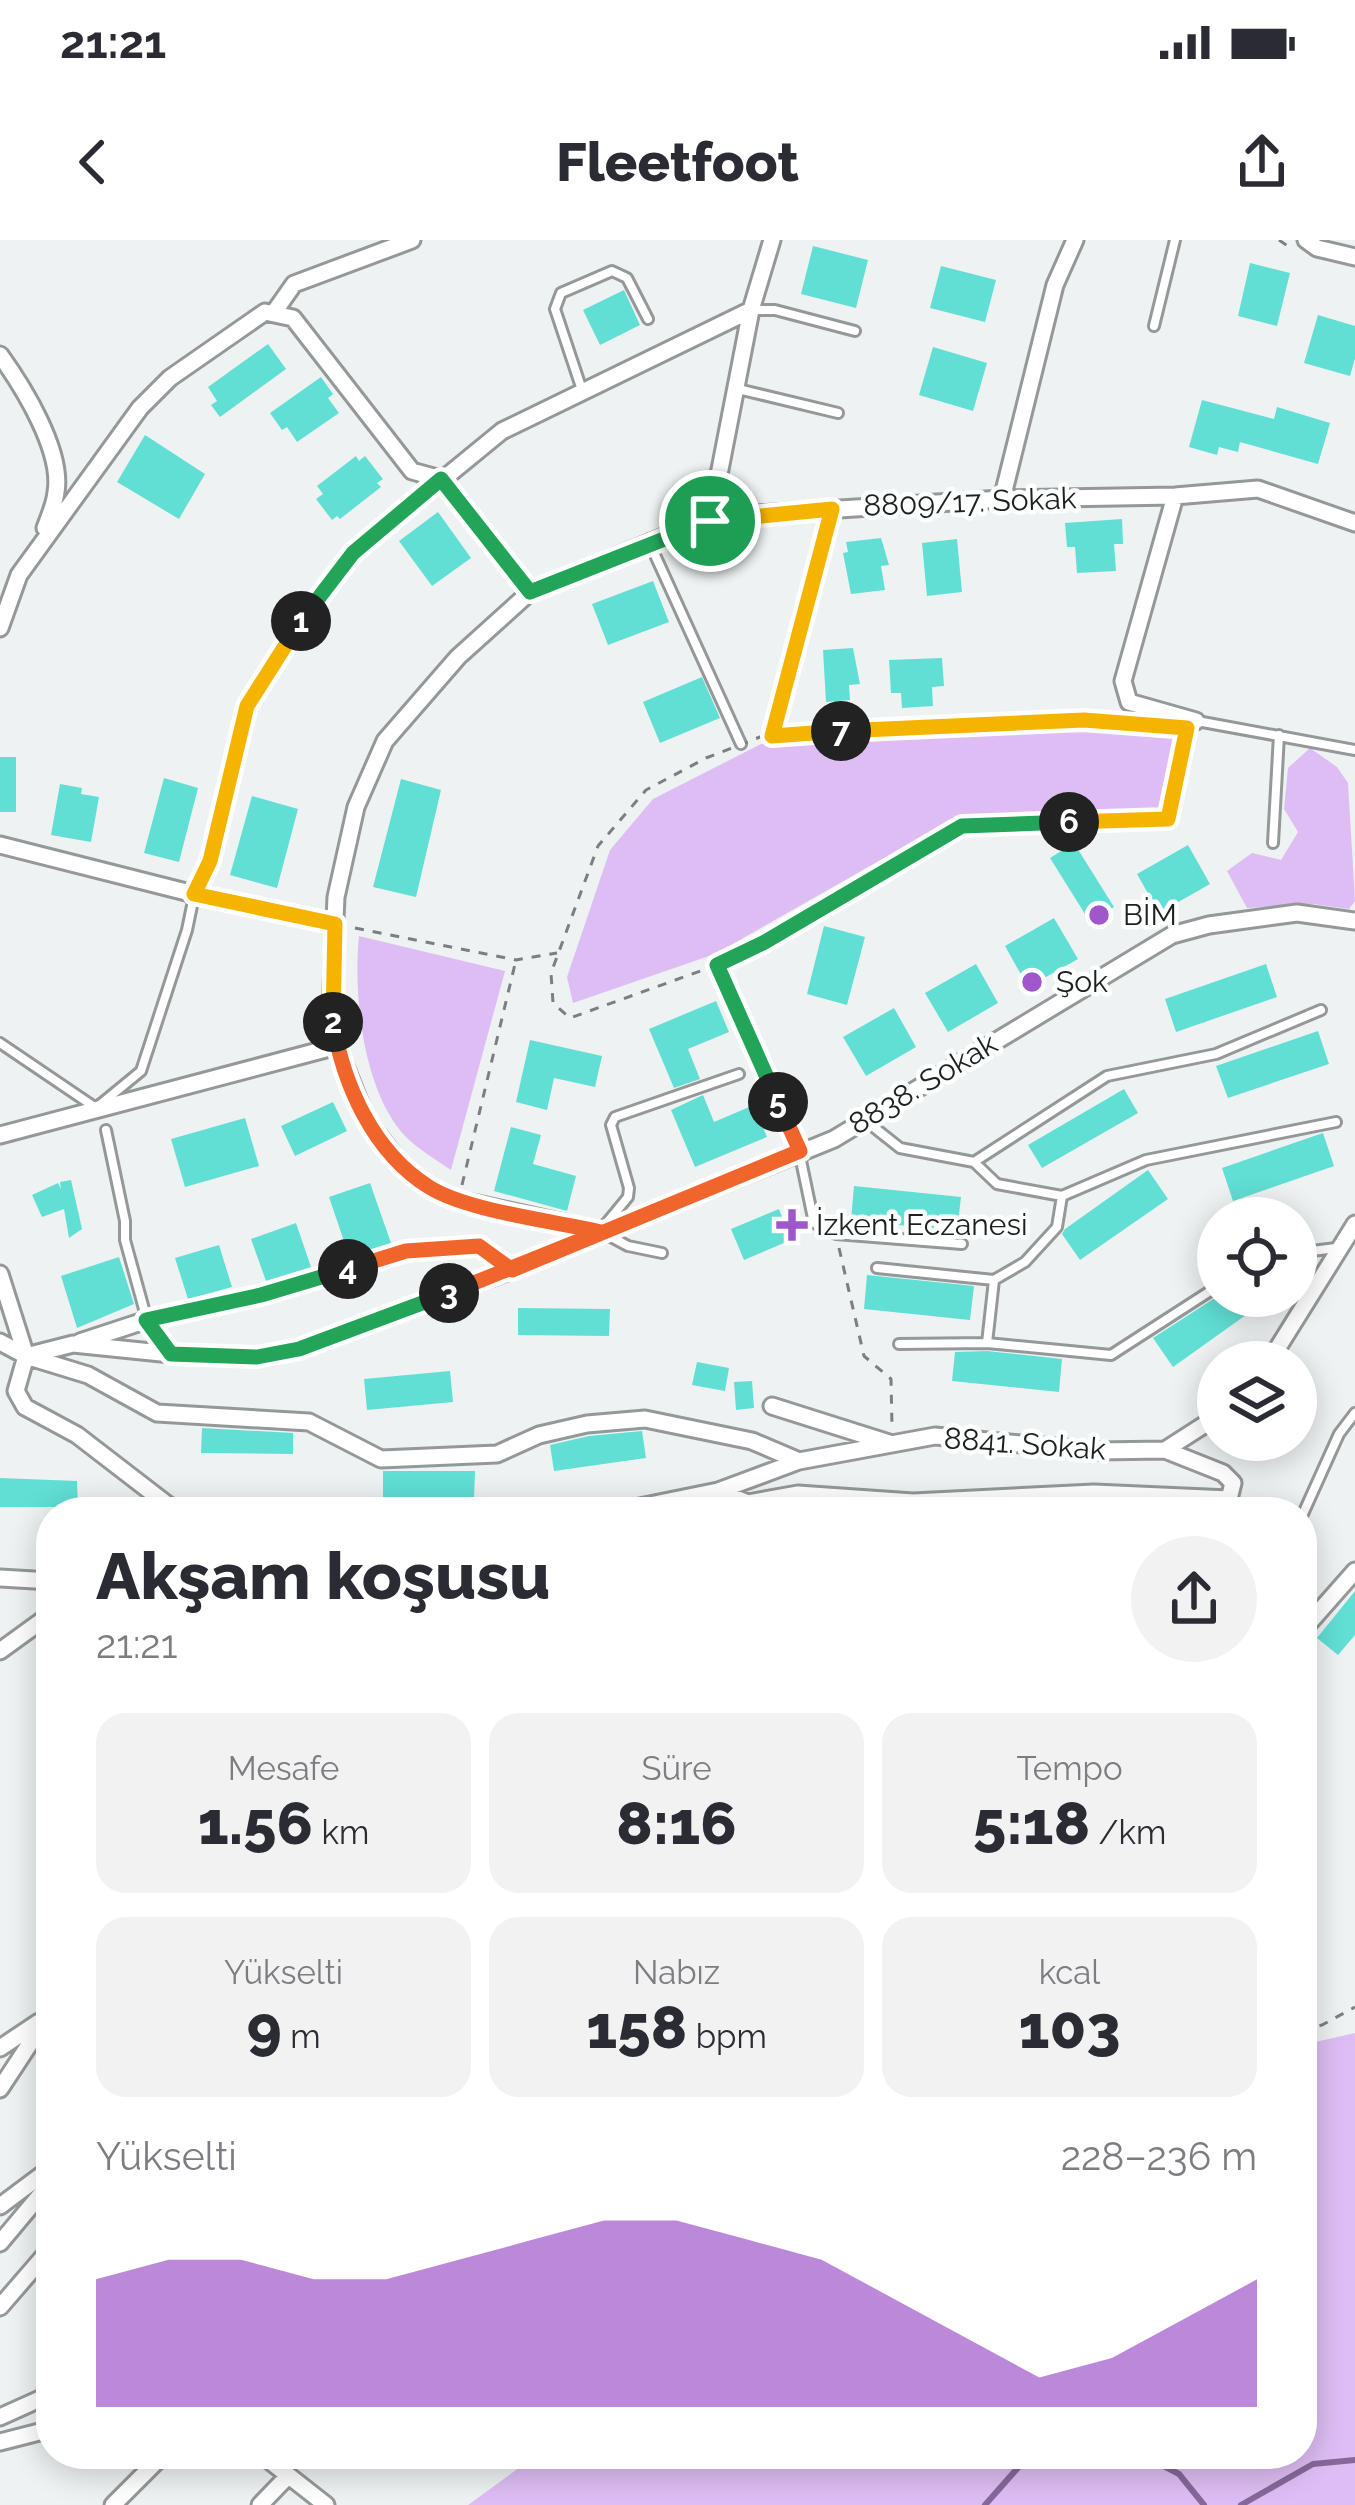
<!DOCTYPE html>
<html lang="tr">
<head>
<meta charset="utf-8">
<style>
  :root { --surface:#fff; --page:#f2f2f3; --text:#2b2b33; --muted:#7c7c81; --accent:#a057cb }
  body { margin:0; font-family:Raleway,sans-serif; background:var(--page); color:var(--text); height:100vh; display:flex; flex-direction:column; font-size:45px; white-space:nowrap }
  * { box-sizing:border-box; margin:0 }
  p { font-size:39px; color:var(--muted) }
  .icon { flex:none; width:66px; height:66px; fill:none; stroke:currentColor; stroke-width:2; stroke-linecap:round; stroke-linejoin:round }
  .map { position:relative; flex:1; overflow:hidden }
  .panel { position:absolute; left:36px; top:1257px; width:1281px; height:972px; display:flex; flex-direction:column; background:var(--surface); border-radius:48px; box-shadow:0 6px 30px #0003 }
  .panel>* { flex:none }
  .tools { position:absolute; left:1197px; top:957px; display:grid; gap:24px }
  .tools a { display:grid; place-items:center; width:120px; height:120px; border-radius:50%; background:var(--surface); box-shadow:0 6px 30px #0003; font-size:60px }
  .pin { position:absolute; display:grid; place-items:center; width:102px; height:102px; color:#fff; margin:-51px; border:6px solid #fff; border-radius:50%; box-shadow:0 3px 12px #0007 }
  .km { position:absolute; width:60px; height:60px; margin:-30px; border-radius:50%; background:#222; color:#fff; font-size:33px; line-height:60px; text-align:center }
  .round { display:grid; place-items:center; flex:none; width:126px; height:126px; border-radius:63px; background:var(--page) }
  .headline { display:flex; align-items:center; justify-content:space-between; height:204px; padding:0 60px }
  h1 { font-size:66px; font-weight:800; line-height:90px }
  .figures { display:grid; grid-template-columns:repeat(3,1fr); gap:18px; height:204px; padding:12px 60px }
  .figures div { display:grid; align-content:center; border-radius:30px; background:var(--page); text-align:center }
  .figures b { font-size:60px; font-weight:800 }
  .figures small { font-size:33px; font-weight:400 }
  .figures p { font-size:33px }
  .chart { height:336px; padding:24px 60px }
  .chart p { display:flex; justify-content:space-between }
  .chart svg { width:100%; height:216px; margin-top:12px; fill:var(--accent); opacity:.7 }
  .status { display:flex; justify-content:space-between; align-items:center; height:84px; padding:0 60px; background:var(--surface); direction:ltr }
  .status svg { height:33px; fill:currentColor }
  header { display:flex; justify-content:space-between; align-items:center; height:156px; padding:0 60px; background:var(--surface); font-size:54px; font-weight:800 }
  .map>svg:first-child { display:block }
  .green { fill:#debdf4 }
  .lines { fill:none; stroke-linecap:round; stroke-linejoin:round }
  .stream { stroke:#86689a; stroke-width:6 }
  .building { fill:#61dfd5 }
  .lane-casing { stroke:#959898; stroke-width:14 }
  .street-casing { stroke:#959898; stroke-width:21 }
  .path { stroke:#7c7f7f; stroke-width:3; stroke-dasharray:9 9; stroke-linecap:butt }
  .lane { stroke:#fff; stroke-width:8 }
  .street { stroke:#fff; stroke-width:15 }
  .split-1-casing { stroke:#fff; stroke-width:24 }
  .split-2-casing { stroke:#fff; stroke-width:24 }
  .split-3-casing { stroke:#fff; stroke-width:24 }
  .split-4-casing { stroke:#fff; stroke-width:24 }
  .split-5-casing { stroke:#fff; stroke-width:24 }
  .split-6-casing { stroke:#fff; stroke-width:24 }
  .split-7-casing { stroke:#fff; stroke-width:24 }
  .split-8-casing { stroke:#fff; stroke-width:24 }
  .split-1 { stroke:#22a559; stroke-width:15 }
  .split-2 { stroke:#f5b400; stroke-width:15 }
  .split-3 { stroke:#f0652b; stroke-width:15 }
  .split-4 { stroke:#22a559; stroke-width:15 }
  .split-5 { stroke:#f0652b; stroke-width:15 }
  .split-6 { stroke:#22a559; stroke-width:15 }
  .split-7 { stroke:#f5b400; stroke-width:15 }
  .split-8 { stroke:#f5b400; stroke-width:15 }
  .poi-dot { fill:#a057cb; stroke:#fdffff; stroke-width:4.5 }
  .labels { text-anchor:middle; stroke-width:9; stroke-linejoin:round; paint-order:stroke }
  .street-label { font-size:30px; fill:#1e1f1f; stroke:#fdffff }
  .poi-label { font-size:30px; fill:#1e1f1f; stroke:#fdffff; text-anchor:start }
</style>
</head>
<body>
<div class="status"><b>21:21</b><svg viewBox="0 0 49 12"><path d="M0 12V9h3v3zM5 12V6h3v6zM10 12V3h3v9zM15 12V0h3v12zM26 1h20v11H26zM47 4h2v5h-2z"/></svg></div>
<header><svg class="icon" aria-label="back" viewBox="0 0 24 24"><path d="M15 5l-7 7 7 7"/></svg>Fleetfoot<svg class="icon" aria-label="share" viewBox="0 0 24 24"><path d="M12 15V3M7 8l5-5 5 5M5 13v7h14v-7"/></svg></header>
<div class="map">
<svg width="1355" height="2265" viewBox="0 0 1355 2265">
  <rect width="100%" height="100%" fill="#eef2f2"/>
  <path class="green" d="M1075,492l101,3 -14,75 -202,5 -245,139 -142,49 -6,-26 43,-127 43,-51 108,-55z
    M1310,508l27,19 11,16 7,118 -6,8 -36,-5 -66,4 -20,-37 25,-18 29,7 17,-28 -14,-23 4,-41z
    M359,696l146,35 -54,199c-15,-10 -33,-21 -46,-34 -42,-45 -52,-141 -46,-200z
    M1355,1793v472h-887l70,-51h764v-409z"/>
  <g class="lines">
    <path class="stream" d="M1141,2214l38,20 25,31
      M985,2265l45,-51
      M1241,2265l72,-41 42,-4"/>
  </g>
  <path class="building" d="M813,6l55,14 -12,48 -55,-14z
    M1250,23l40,10 -13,53 -39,-10z
    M941,26l55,14 -11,42 -55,-14z
    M624,50l16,35 -40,20 -17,-35z
    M1318,75l37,11v32l-5,18 -46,-13z
    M268,104l18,25 -66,48 -9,-12 6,-4 -9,-14z
    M933,107l54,16 -14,48 -54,-16z
    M321,137l12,17 -5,4 11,15 -42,29 -10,-15 -5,3 -12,-17z
    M1202,160l72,19 3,-12 53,16 -12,41 -78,-22 -2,10 -19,-5 -2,8 -28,-8z
    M145,195l60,39 -26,45 -62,-37z
    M356,216l3,5 6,-5 18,23 -6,4 4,4 -41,32 -3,-3 -5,4 -16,-21 7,-5 -6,-8z
    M438,272l33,46 -39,28 -33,-45z
    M1122,279l1,25h-9l2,27 -39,2 -2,-26h-8l-2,-24z
    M881,298l8,27 -8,1 4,24 -34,4 -8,-41 5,-1 -2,-10z
    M957,299l5,53 -35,4 -5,-53z
    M653,341l16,41 -61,23 -16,-41z
    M853,408l7,36 -11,1 1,15 -24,2 -3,-52z
    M942,418l2,28 -12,1 1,19 -31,2 -1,-15h-10l-2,-33z
    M702,437l18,41 -60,25 -17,-41z
    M0,517h16v55h-16z
    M164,538l34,10 -19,74 -35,-9z
    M401,539l40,11 -25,107 -43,-10z
    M60,544l22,4 -1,6 18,3 -8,45 -40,-7z
    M252,556l46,13 -21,79 -47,-13z
    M1074,603l40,64 -24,15 -40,-64z
    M1188,605l22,39 -51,29 -22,-39z
    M1054,678l24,41 -50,28 -23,-41z
    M824,686l41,11 -18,68 -40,-11z
    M976,724l22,39 -50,29 -23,-39z
    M1266,724l11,33 -101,35 -11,-33z
    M716,761l13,31 -41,17 12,30 -26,9 -25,-59z
    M894,768l22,39 -50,29 -23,-39z
    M1318,791l11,33 -101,34 -12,-32z
    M530,800l72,16 -7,31 -41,-9 -7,32 -31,-8z
    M1124,849l14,24 -96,55 -14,-23z
    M703,855l11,27 40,-17 13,32 -72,30 -24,-57z
    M333,862l14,29 -52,25 -14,-30z
    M245,878l14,48 -74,21 -14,-48z
    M511,887l30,8 -8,29 43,12 -9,35 -73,-20z
    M1323,893l11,33 -101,35 -11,-33z
    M1148,930l20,29 -88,61 -18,-26 3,-5z
    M71,940l11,49 -13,9 -5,-29 -22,8 -10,-22 26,-12 3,6 -1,-7z
    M370,943l21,60 -42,13 -20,-59z
    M854,946l107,11 -4,34 -106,-11z
    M779,969l12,31 -47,20 -13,-31z
    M296,983l15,44 -45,14 -15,-42z
    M219,1005l13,42 -44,12 -13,-41z
    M119,1017l15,47 -57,24 -16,-52z
    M867,1035l107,11 -4,34 -106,-11z
    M1218,1056h36l6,9 -87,62 -20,-29z
    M518,1068l92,1 -1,27 -91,-1z
    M987,1111l75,8 -3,33 -107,-11 3,-29z
    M697,1122l32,6 -4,23 -33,-6z
    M450,1131l3,31 -86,8 -3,-31z
    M752,1141l2,27 -18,2 -2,-28z
    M202,1188l91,5v21l-92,-1z
    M642,1191l4,27 -92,13 -4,-26 39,-9z
    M383,1231h92l-1,28 -91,-1z
    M0,1238l77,3 1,26h-78z
    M1355,1351v44l-17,20 -21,-17z"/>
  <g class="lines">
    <defs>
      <path id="lane" d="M753,70h22l80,21
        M1154,86l21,-86
        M738,149l100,24
        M582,150l-27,-81 6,-16 51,-22 15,7 21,41
        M650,304l91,200
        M1197,481l158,29
        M1273,603l6,-108
        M717,725l82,186 15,72 22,11 126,10
        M0,803l96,65 45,-37 46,-141 7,-34
        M866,881l34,27 74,14 133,-86 109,-22 105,-44
        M106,890l19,91v19l22,80 23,32
        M974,922l23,22 65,12 84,-36 190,-38
        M662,1013l-34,-7 -28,-15 28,-34 1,-9 -18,-63 4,-8 124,-43
        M1296,1013l40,-5
        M877,1028l117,12 31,-18 32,-35 5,-31
        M994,1040l-7,63 124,12 107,-69
        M899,1104l88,-1
        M1094,1254l5,18
        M926,1266l22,6
        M1302,1276l37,-82 16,-21"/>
      <path id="street" d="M1306,0l11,8 38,9
        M275,71l19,-27 118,-44
        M0,115c23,32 63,96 56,137 -1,12 -7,25 -11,36
        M1175,256l-52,185 6,21 67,19
        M1002,259l53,-214 20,-45
        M710,281l41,-211 21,-70
        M0,388l19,-53 121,-167 30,-30 95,-66 28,6 119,153 29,8 89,113
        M772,496l60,-227
        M0,605l194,49 141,30
        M194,654l16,-33 37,-155 52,-83 54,-70 149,-122 249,-121
        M0,895l337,-89
        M600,991l-141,-31 -28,-12 -30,-23 -35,-46 -29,-73 -6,-38 5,-111 20,-90 29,-66 73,-84 72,-65 136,-56 44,-15 47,-7 245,-15 173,-3 83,-7 97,34
        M0,1034l26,82
        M0,1102l26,14 62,19 69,38 152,9 72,37 116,-5 42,-19 48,-11 58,-5 107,22 47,20
        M80,1102l67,-22 114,-25 145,-44 73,-5 33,24
        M1269,1122l86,-138
        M772,1166l117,37
        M718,1251l53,21
        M748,1263l50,-9 115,8 181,-9 135,6 4,-16 -10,-10 -58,-23
        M177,1272l-100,-77 -52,-28 -9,-16 10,-35 47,-12 98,10 86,2 42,-7 213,-79 322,-131 338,-204 37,-10 88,-12 58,8
        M615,1272l103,-21 81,-30 136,-25 162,15 68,-1 53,-34
        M0,1338l51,3
        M1302,1391l53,-60
        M0,1411l51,-37
        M0,1808l39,-26
        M0,1849l48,-73
        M0,1966l51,-38
        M0,2003l51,-61
        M0,2067l51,-59
        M0,2177l51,-23
        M0,2202l51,-13
        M261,2214l65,51
        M113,2265l51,-51
        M260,2265l28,-29"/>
    </defs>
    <use href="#lane" class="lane-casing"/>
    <use href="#street" class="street-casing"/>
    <path class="path" d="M1279,0l13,9
      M1084,480l103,8 -19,91 -206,7 -245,139 -147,53 -17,-15 -2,-30 47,-127 48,-56 60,-32 54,-21z
      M355,688l161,32 41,-7
      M462,945l54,-225
      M839,1008l25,108 27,23 1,48
      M1302,1790l20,-5 33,-18"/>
    <use href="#lane" class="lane"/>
    <use href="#street" class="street"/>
  </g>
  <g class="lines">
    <defs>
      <path id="split-1" d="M301,381l52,-68 88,-74 89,113 180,-71"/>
      <path id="split-2" d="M301,381l-54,85 -37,155 -16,33 141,30 -2,98"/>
      <path id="split-3" d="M333,782c10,62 40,130 96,165 38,24 125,34 172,45l-152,61"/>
      <path id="split-4" d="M348,1029l-87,26 -115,25 25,34 86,3 42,-8 150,-56"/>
      <path id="split-5" d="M348,1029l58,-18 73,-5 33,24 288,-119 -22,-49"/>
      <path id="split-6" d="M778,862l-61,-137 46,-22 199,-117 107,-4"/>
      <path id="split-7" d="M841,491l243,-11 103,8 -19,91 -99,3"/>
      <path id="split-8" d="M710,281l122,-12 -60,227 69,-5"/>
    </defs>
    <use href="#split-1" class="split-1-casing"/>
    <use href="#split-2" class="split-2-casing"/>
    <use href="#split-3" class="split-3-casing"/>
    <use href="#split-4" class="split-4-casing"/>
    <use href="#split-5" class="split-5-casing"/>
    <use href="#split-6" class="split-6-casing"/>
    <use href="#split-7" class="split-7-casing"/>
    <use href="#split-8" class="split-8-casing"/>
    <use href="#split-1" class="split-1"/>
    <use href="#split-2" class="split-2"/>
    <use href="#split-3" class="split-3"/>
    <use href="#split-4" class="split-4"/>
    <use href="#split-5" class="split-5"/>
    <use href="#split-6" class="split-6"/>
    <use href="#split-7" class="split-7"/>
    <use href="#split-8" class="split-8"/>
  </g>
  <g class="poi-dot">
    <circle cx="1099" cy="675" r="12"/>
    <circle cx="1032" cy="742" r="12"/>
    <path d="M786 967h12v12h12v12h-12v12h-12v-12h-12v-12h12z"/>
  </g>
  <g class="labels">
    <g class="street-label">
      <text transform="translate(970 262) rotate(-2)" y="10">8809/17. Sokak</text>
      <text transform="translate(923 844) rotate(-31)" y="10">8838. Sokak</text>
      <text transform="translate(1025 1204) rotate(4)" y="10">8841. Sokak</text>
    </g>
    <g class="poi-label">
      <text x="1123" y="685">BİM</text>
      <text x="1056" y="752">Şok</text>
      <text x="816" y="995">İzkent Eczanesi</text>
    </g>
  </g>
</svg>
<div class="tools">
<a><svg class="icon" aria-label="locate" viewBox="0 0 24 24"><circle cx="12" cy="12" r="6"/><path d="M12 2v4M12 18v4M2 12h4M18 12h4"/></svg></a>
<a><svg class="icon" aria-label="layers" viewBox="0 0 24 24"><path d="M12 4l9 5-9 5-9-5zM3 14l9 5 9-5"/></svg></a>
</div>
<div class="pin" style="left:710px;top:281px;background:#1e9e55"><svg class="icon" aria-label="arrive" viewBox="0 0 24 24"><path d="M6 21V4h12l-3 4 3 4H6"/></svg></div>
<b class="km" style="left:301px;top:381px">1</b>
<b class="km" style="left:333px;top:782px">2</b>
<b class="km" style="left:449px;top:1053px">3</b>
<b class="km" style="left:348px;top:1029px">4</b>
<b class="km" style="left:778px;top:862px">5</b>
<b class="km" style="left:1069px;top:582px">6</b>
<b class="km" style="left:841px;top:491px">7</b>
<section class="panel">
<div class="headline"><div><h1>Akşam koşusu</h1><p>21:21</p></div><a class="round"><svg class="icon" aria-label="share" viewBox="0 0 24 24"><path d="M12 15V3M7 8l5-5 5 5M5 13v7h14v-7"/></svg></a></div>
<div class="figures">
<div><p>Mesafe</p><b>1.56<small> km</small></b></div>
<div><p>Süre</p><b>8:16</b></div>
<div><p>Tempo</p><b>5:18<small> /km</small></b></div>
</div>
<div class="figures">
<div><p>Yükselti</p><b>9<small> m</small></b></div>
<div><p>Nabız</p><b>158<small> bpm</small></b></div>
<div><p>kcal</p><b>103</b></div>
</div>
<div class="chart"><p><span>Yükselti</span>228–236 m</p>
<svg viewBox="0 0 160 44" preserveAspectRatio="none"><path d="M0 44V18L10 14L20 14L30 18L40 18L50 14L60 10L70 6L80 6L90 10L100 14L110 22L120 30L130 38L140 34L150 26L160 18V44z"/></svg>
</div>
</section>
</div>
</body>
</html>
